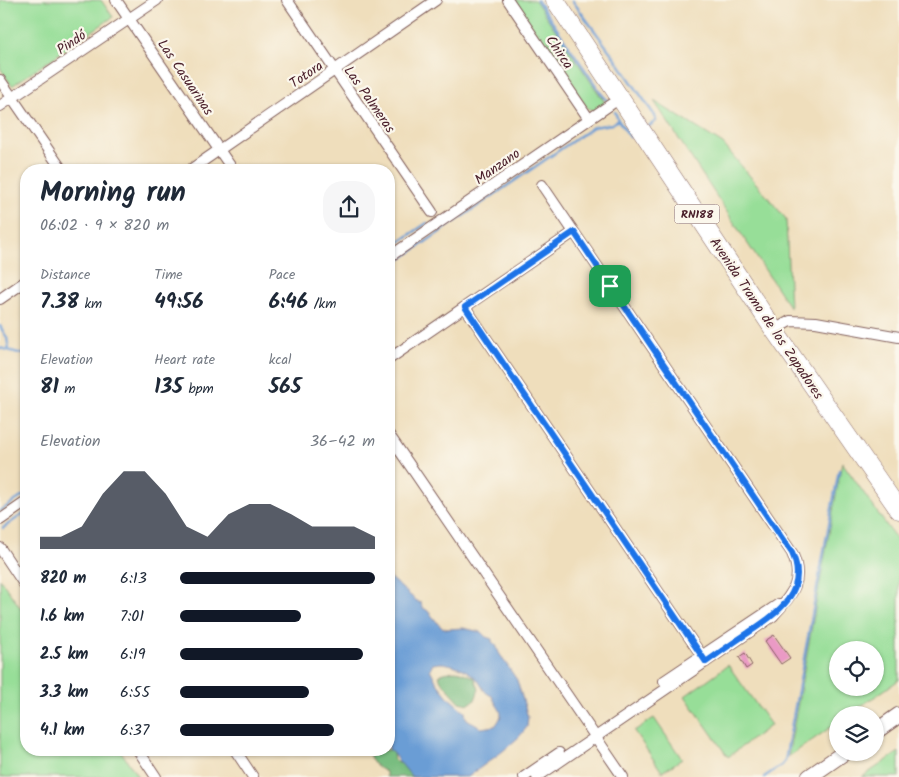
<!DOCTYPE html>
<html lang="en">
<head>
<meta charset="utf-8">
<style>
  :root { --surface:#fff; --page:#f6f6f7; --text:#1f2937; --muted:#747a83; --accent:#111827 }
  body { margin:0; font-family:Kalam,sans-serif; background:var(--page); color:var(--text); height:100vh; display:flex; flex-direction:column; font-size:19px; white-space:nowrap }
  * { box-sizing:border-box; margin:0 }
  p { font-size:16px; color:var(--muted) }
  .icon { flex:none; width:28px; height:28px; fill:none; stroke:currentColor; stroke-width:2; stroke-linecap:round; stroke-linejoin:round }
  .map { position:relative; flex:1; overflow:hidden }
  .drawer { position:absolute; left:20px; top:164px; width:375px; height:592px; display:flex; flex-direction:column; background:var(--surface); border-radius:20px; box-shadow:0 1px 4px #0004 }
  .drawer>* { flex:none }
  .buttons { position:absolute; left:829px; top:641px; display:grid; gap:10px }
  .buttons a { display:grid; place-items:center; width:55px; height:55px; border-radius:50%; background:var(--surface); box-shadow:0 1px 4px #0004; font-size:25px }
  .pin { position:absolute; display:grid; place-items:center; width:42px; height:42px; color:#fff; margin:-21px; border-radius:10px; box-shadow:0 2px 8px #0006 }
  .round { display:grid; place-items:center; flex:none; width:52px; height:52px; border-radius:20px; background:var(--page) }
  .summary { display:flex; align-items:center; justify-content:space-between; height:85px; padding:0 20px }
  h1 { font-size:28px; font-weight:800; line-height:38px }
  .stats { display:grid; grid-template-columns:repeat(3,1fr); gap:8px; height:85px; padding:5px 20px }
  .stats div { display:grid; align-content:center }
  .stats b { font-size:21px; font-weight:800 }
  .stats small { font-size:14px; font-weight:400 }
  .stats p { font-size:14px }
  .chart { height:140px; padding:10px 20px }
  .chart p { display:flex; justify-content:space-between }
  .chart svg { width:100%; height:90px; margin-top:5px; fill:var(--accent); opacity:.7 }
  ul { padding:0 20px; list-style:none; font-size:16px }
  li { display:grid; grid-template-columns:80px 60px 1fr; align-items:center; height:38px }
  li i { height:12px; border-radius:6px; background:var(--accent) }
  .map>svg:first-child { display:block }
  .green { fill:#97de98; stroke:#707e62; fill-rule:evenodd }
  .forest { fill:#79bd80; stroke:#626e56 }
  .water { fill:#6b9dd5; stroke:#5a5e80; fill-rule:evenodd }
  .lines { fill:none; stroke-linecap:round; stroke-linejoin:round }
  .stream { stroke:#6b9dd5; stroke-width:2.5 }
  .building { fill:#ea9ac5 }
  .street-casing { stroke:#84625e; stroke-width:12 }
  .primary-casing { stroke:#84625e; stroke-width:17 }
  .highway-casing { stroke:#84625e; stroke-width:19 }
  .street { stroke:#fff; stroke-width:10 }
  .primary { stroke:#fff; stroke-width:15 }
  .highway { stroke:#fff; stroke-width:18 }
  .route-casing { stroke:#fff; stroke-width:10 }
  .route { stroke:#1a73e8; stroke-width:6 }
  .labels { text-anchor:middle; stroke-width:4.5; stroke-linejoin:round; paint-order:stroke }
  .shield { fill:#fbf7ec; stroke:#7f6065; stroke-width:1 }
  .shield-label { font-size:12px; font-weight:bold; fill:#4a1f2b }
  .street-label { font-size:14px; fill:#4a1f2b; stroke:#fbf7ec }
</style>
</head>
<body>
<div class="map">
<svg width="899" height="777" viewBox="0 0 899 777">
  <rect width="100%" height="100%" fill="#fbf7ec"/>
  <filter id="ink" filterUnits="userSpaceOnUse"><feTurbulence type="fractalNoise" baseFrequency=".02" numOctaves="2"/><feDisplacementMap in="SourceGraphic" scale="10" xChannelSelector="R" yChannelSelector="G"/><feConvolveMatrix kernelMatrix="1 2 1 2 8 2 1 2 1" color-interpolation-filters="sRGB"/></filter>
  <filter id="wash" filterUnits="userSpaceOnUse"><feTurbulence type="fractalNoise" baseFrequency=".0096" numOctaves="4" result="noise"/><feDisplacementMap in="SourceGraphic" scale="20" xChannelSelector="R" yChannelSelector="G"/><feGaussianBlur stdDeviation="1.12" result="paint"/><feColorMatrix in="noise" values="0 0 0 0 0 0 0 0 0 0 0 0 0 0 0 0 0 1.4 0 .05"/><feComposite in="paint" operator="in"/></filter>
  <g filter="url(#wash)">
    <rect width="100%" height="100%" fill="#efdebc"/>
    <path class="green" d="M0,0h101l12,17 -101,69 -12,-18z
      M514,0h21l71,104 -10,7 -9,-3z
      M654,101l69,43 63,75 4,89z
      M842,462l57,81v137l-51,35h-10l-1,8 -49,34zM838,650h37v38h-37z
      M0,579l26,37v134h94l18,27h-138z
      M728,665l43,60 -43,32 -43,-61z
      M654,718l28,41 -20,13 -28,-41z
      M899,752v25h-37z"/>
    <path class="forest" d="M454,671c7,0 13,4 20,6l5,12 -4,11 -6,4 -9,-2 -19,-21 -2,-5 4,-3z
      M389,743l3,3 2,14 12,5 13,12h-33v-5c-11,-5 -15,-10 -18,-22h21z"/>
    <path class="water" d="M389,577l29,25 3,1 1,4 6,4 13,16 7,2 15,-1 18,4 5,5 6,2v3l4,3 3,8 18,27 11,37 -1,10 -8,10 -16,14 -35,26h-56l-23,-28zM440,663c12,0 32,8 39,19 5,7 4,10 13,14 6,15 15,15 3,30l-14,2 -5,-4 -6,-3 -4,-3 -1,-6 -16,-14 -12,-15 -7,-14 3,-5z"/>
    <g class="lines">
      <path class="stream" d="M537,0l66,96 4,4
        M572,0l45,61 38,55 1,5 -7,5
        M615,112l3,8
        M389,249l38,-26
        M389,267l204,-140 19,-3 6,-4 12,17 5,-2
        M0,326l7,12 2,12
        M0,348l26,7
        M0,511l26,-17
        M3,528l23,-16
        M764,777l18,-12 3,-4 54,-291"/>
    </g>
    <g id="blocks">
      <path class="building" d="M774,635l16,23 -9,6 -16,-23z
        M745,653l7,12 -6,4 -7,-12z"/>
    </g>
  </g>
  <g filter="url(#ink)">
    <use href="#blocks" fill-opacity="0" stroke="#84625e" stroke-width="1"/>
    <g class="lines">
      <defs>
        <path id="street" d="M116,0l117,170
          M287,0l145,212
          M508,0l81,119
          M0,80l62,90
          M0,106l157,-106
          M190,170l246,-170
          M389,257l231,-159
          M0,299l26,-18
          M465,307l241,355
          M774,330l16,-9 26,1 83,15
          M389,359l185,-127
          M389,435l234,342
          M0,520l26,-18
          M0,548l26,39
          M664,681l115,-77
          M138,750l18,27
          M235,750l18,27
          M524,777l35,-24
          M537,777l236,-161c18,-21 32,-34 19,-63l-250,-368"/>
        <path id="primary" d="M875,732l24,-17
          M809,777l36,-25"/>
        <path id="highway" d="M555,0l219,330 125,180"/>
      </defs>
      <use href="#street" class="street-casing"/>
      <use href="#primary" class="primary-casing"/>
      <use href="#highway" class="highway-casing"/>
      <use href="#street" class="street"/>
      <use href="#primary" class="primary"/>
      <use href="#highway" class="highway"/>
    </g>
  </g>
  <g class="lines" filter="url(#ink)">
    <defs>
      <path id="route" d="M574,232l218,321c18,39 -16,61 -44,80 -14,9 -28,19 -42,29l-241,-355z"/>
    </defs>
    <use href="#route" class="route-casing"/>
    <use href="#route" class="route"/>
  </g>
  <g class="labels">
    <rect class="shield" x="674.5" y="204.5" width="45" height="19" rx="4"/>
    <g class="shield-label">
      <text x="697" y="218">RN188</text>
    </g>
    <g class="street-label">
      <text transform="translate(71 42) rotate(-34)" y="5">Pindó</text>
      <text transform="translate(560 52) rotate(56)" y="5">Chirca</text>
      <text transform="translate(306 74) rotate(-34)" y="5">Totora</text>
      <text transform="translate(186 77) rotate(56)" y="5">Las Casuarinas</text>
      <text transform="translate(370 99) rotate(55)" y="5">Las Palmeras</text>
      <text transform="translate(497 166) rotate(-35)" y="5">Manzano</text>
      <text transform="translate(767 318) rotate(56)" y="5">Avenida Tramo de los Zapadores</text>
    </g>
  </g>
</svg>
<div class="buttons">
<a><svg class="icon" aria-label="locate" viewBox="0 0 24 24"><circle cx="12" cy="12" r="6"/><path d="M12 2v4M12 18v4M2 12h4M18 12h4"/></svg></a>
<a><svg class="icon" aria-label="layers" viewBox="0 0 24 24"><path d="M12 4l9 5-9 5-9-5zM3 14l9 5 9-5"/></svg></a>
</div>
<div class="pin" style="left:610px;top:286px;background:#1e9e55"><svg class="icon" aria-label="arrive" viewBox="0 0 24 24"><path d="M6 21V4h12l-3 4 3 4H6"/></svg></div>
<section class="drawer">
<div class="summary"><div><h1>Morning run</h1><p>06:02 · 9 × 820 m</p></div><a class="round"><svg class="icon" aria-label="share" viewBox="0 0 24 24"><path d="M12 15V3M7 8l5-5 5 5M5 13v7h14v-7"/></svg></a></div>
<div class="stats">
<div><p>Distance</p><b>7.38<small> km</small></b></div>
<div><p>Time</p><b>49:56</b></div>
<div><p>Pace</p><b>6:46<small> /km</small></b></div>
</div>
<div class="stats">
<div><p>Elevation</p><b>81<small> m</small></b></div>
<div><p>Heart rate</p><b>135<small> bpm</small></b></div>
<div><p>kcal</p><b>565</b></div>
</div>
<div class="chart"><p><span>Elevation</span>36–42 m</p>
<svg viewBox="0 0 160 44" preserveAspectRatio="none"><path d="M0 44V38L10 38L20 33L30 17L40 6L50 6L60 17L70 33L80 38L90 27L100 22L110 22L120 27L130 33L140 33L150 33L160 38V44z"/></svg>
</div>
<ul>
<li><b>820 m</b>6:13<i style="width:100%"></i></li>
<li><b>1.6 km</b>7:01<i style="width:62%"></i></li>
<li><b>2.5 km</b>6:19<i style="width:94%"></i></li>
<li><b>3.3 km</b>6:55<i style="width:66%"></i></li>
<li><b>4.1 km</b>6:37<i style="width:79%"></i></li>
</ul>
</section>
</div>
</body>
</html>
